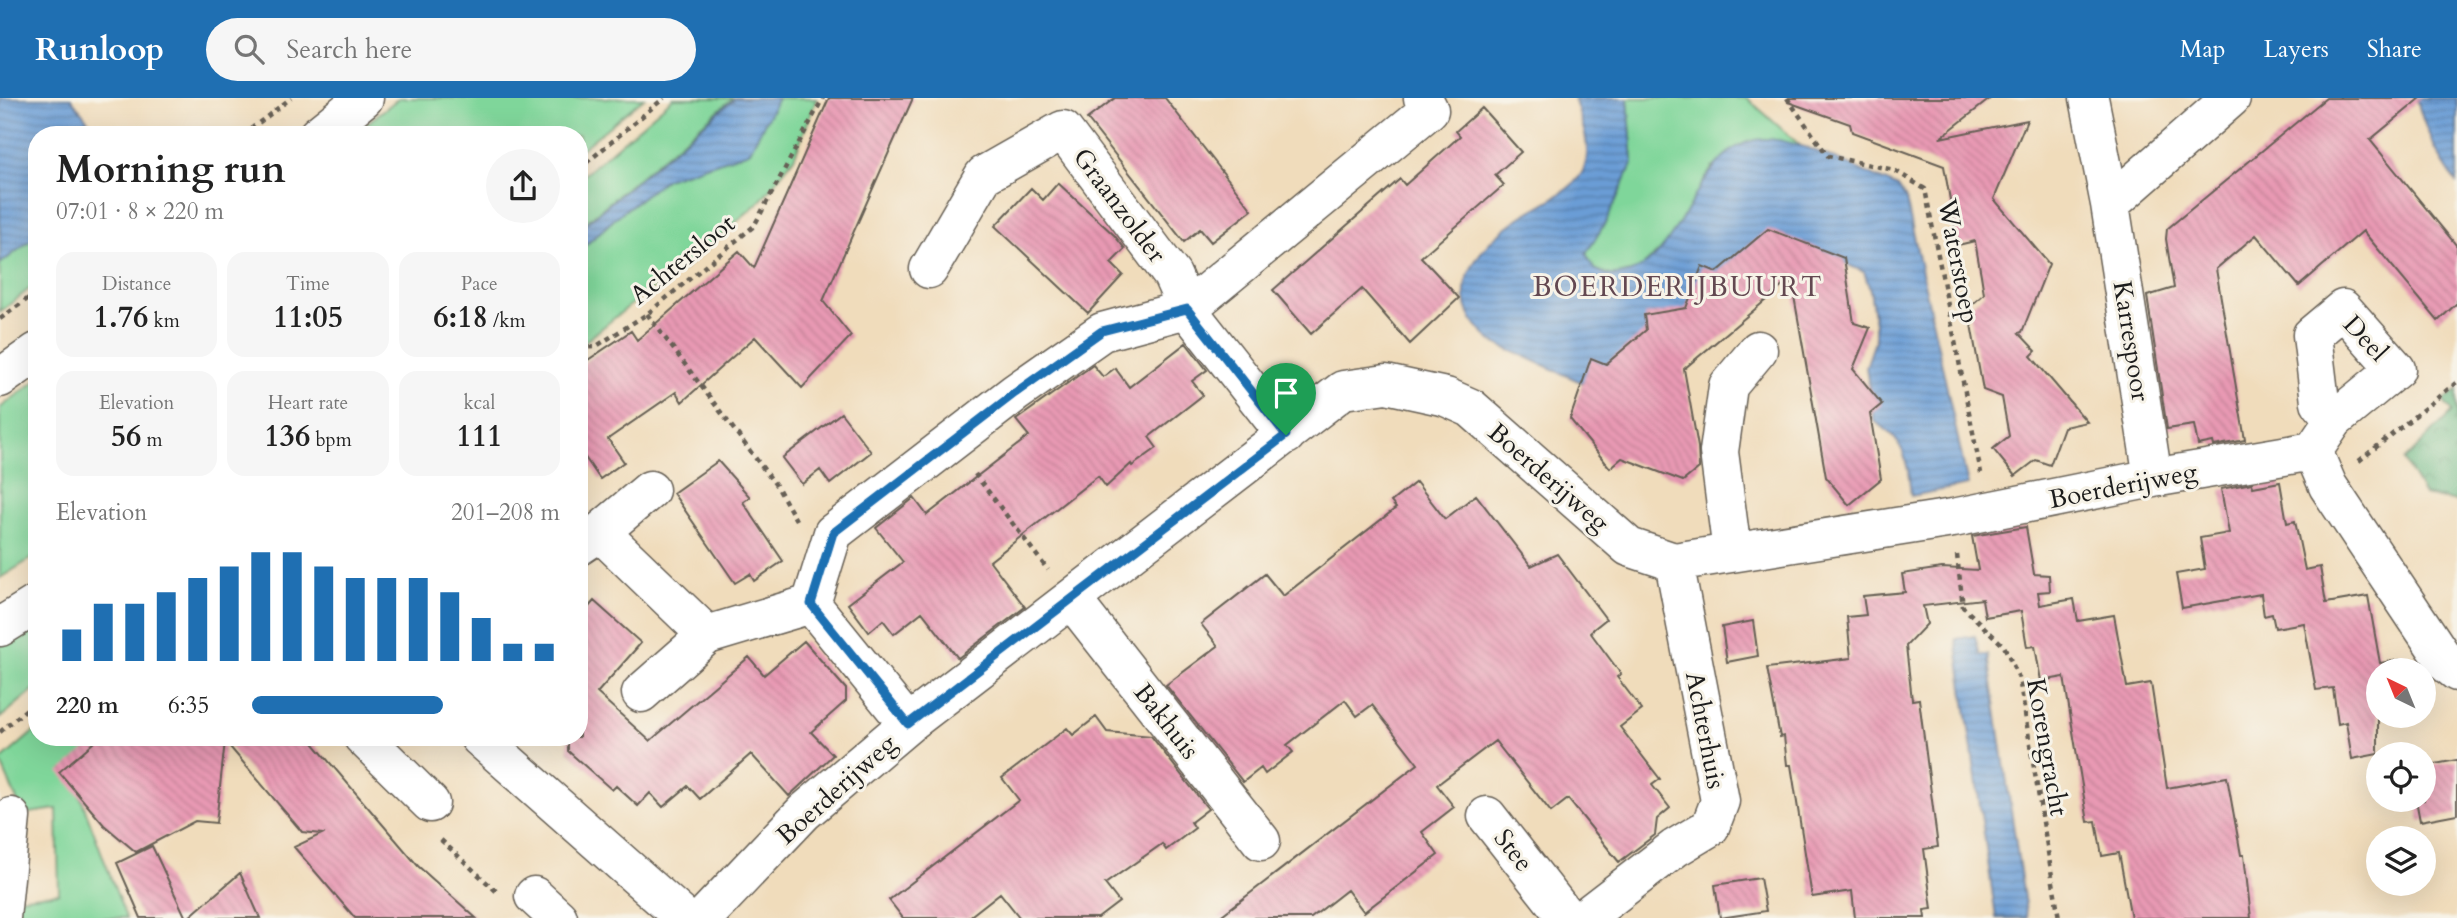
<!DOCTYPE html>
<html lang="en">
<head>
<meta charset="utf-8">
<style>
  :root { --surface:#fff; --page:#f6f6f6; --text:#222; --muted:#767676; --accent:#1f6fb2 }
  body { margin:0; font-family:Cardo,serif; background:var(--page); color:var(--text); height:100vh; display:flex; flex-direction:column; font-size:26px; white-space:nowrap }
  * { box-sizing:border-box; margin:0 }
  p { font-size:23px; color:var(--muted) }
  .icon { flex:none; width:38px; height:38px; fill:none; stroke:currentColor; stroke-width:2; stroke-linecap:round; stroke-linejoin:round }
  .map { position:relative; flex:1; overflow:hidden }
  .panel { position:absolute; left:28px; top:28px; width:560px; height:620px; display:flex; flex-direction:column; background:var(--surface); border-radius:28px; box-shadow:0 7px 28px #0002 }
  .panel>* { flex:none }
  .needle { width:46px; rotate:317deg }
  .controls { position:absolute; left:2366px; top:560px; display:grid; gap:14px }
  .controls a { display:grid; place-items:center; width:70px; height:70px; border-radius:50%; background:var(--surface); box-shadow:0 7px 28px #0002; font-size:35px }
  .pin { position:absolute; display:grid; place-items:center; width:60px; height:60px; color:#fff; margin:-72px -30px; border-radius:50% 50% 50% 0; rotate:-45deg; box-shadow:0 0 7px #0007 }
  .pin .icon { rotate:45deg }
  .round { display:grid; place-items:center; flex:none; width:74px; height:74px; border-radius:37px; background:var(--page) }
  .overview { display:flex; align-items:center; justify-content:space-between; height:119px; padding:0 28px }
  h1 { font-size:38px; font-weight:700; line-height:52px }
  .figures { display:grid; grid-template-columns:repeat(3,1fr); gap:10px; height:119px; padding:7px 28px }
  .figures div { display:grid; align-content:center; border-radius:18px; background:var(--page); text-align:center }
  .figures b { font-size:30px; font-weight:700 }
  .figures small { font-size:19px; font-weight:400 }
  .figures p { font-size:19px }
  .chart { height:196px; padding:14px 28px }
  .chart p { display:flex; justify-content:space-between }
  .chart svg { width:100%; height:126px; margin-top:7px; stroke:var(--accent); stroke-width:6 }
  ul { padding:0 28px; list-style:none; font-size:23px }
  li { display:grid; grid-template-columns:112px 84px 1fr; align-items:center; height:52px }
  li i { height:18px; border-radius:9px; background:var(--accent) }
  header { display:flex; align-items:center; gap:42px; box-sizing:border-box; height:98px; padding:0 35px; background:var(--accent); color:#fff }
  header strong { font-size:33px }
  nav { display:flex; gap:38px; margin-inline-start:auto; font-size:24px }
  .search { width:490px; height:63px; background:var(--page); display:flex; align-items:center; gap:18px; box-sizing:border-box; padding:0 24px; border-radius:38px; color:var(--muted); font-size:26px }
  .map>svg:first-child { display:block }
  .grass { fill:#7fd69a; stroke:#4e795b; stroke-width:2 }
  .forest { fill:url(#forest-crowns); stroke:#426a4f; stroke-width:2 }
  .water { fill:url(#water-rules); stroke:#445c79; stroke-width:2 }
  .building { fill:url(#building-back-hatch) }
  .lines { fill:none; stroke-linecap:round; stroke-linejoin:round }
  .minor-casing { stroke:#665f54; stroke-width:41 }
  .path { stroke:#665f54; stroke-width:4.5; stroke-dasharray:5 5; stroke-linecap:butt }
  .minor { stroke:#fff; stroke-width:38 }
  .route-casing { stroke:#fff; stroke-width:14 }
  .route { stroke:#1f6fb2; stroke-width:9 }
  .labels { text-anchor:middle; stroke-width:6; stroke-linejoin:round; paint-order:stroke }
  .street-label { font-size:26px; fill:#1c1c1c; stroke:#f7f3e8 }
  .neighbourhood-label { font-size:28px; letter-spacing:2px; fill:#634851; stroke:#f7f3e8 }
</style>
</head>
<body>
<header>
<strong>Runloop</strong>
<div class="search"><svg class="icon" aria-label="search" viewBox="0 0 24 24"><circle cx="10" cy="10" r="6"/><path d="M15 15l6 6"/></svg>Search here</div>
<nav><a>Map</a><a>Layers</a><a>Share</a></nav>
</header>
<div class="map">
<svg width="2457" height="820" viewBox="0 0 2457 820">
  <defs>
    <pattern id="forest-crowns" width="20" height="18" patternUnits="userSpaceOnUse" patternTransform="scale(1.75)"><rect width="20" height="18" fill="#67b782"/><path d="M2 6a3 3 0 1 1 6 0M12 15a3 3 0 1 1 6 0" fill="none" stroke="#54946a"/></pattern>
    <pattern id="water-rules" width="6" height="5" patternUnits="userSpaceOnUse" patternTransform="scale(1.75)"><rect width="6" height="5" fill="#6b9dd6"/><path d="M0 2.5h6" fill="none" stroke="#577fad"/></pattern>
    <pattern id="building-back-hatch" width="6" height="6" patternUnits="userSpaceOnUse" patternTransform="scale(1.75)"><rect width="6" height="6" fill="#e899b3"/><path d="M-1 5l2 2M0 0l6 6M5-1l2 2" fill="none" stroke="#c68399"/></pattern>
  </defs>
  <rect width="100%" height="100%" fill="#f7f3e8"/>
  <filter id="ink" filterUnits="userSpaceOnUse"><feTurbulence type="fractalNoise" baseFrequency=".0143" numOctaves="2"/><feDisplacementMap in="SourceGraphic" scale="14" xChannelSelector="R" yChannelSelector="G"/><feConvolveMatrix kernelMatrix="1 2 1 2 8 2 1 2 1" color-interpolation-filters="sRGB"/></filter>
  <filter id="wash" filterUnits="userSpaceOnUse"><feTurbulence type="fractalNoise" baseFrequency=".00686" numOctaves="4" result="noise"/><feDisplacementMap in="SourceGraphic" scale="28" xChannelSelector="R" yChannelSelector="G"/><feGaussianBlur stdDeviation="1.57" result="paint"/><feColorMatrix in="noise" values="0 0 0 0 0 0 0 0 0 0 0 0 0 0 0 0 0 1.4 0 .05"/><feComposite in="paint" operator="in"/></filter>
  <g filter="url(#wash)">
    <rect width="100%" height="100%" fill="#f0dcbb"/>
    <path class="grass" d="M399,0h245l-65,53v-16h-227z
      M673,0h60l-154,130v-49z
      M778,0h39l-23,60 -33,42 -77,69 -36,22 -66,53h-3v-93l41,-37 46,-35 83,-27z
      M1628,0h119l55,49 -35,-8 -55,29 -46,77 -27,25 -26,6 -19,-7 -8,-15 22,-36 25,-56z
      M37,137v48l-37,29v-48z
      M37,282v175l-37,23v-170z
      M37,525v64l-37,31v-73z
      M37,631v8h100l-59,53 48,128h-105l-3,-3 -1,-17 42,-5 -2,-84 -34,5 -23,-53z"/>
    <path class="forest" d="M2457,292v112l-33,-7 -20,-34 48,-49 -9,-11z"/>
    <path class="water" d="M0,0h71l28,37h-62v100l-37,29z
      M735,0h43l-29,54 -83,27 -46,35 -41,37v-22z
      M1574,0h54l5,64 -25,56 -22,36 8,15c6,2 14,7 20,6 73,-1 76,-137 153,-136 32,0 99,34 131,48l8,12 62,286 -57,11c-4,-35 -4,-55 -37,-75l-8,-54 9,-26v-17l-5,-34 -6,-18 -78,-35 -182,155c-26,-11 -52,-23 -78,-35 -11,-5 -25,-9 -34,-16 -56,-45 -15,-96 32,-126 19,-12 54,-26 61,-49 7,-21 -5,-48 -11,-68z
      M2417,0h40v85c-18,-24 -34,-56 -40,-85z
      M1975,538l5,19h8l39,263h-31l-40,-279z"/>
    <g id="blocks">
      <path class="building" d="M829,0h84l-90,203 28,35 -49,52 -47,-51 -73,65 -6,-10 -68,47 16,23 -24,17 -16,-23 -5,3v-93l52,-35 6,9 102,-89 15,17z
        M1115,0h50l87,112 -41,32 -11,-13 -16,13 -97,-123z
        M1789,0h202l-51,40 87,-18 -33,79 55,65 -27,68 -3,1 17,18 -5,5 56,66 -23,5 -14,38 -14,-5 -21,16 -22,-27 16,-13 -7,-39 -19,-7 -15,-82 16,-14 -3,-19 -6,-34 -17,4 -14,-79 -92,-34 -2,-8 -62,-22z
        M2326,0h95l-51,42 87,106v57l-19,18 -75,-90 -64,55 -43,-51 -40,34 29,171 -31,6 -1,-4 -15,3 -4,-20 -27,4 -20,-133 27,-8 -8,-49 1,-10z
        M1482,10l39,44 -26,23 9,10 -83,72 38,41 -49,46 -48,-55 -51,45 -38,-44 127,-111 5,6 55,-49 -4,-5z
        M1058,85l56,52 11,14 -14,14 12,12 -35,38 -93,-87 36,-38 12,12z
        M1768,131l76,29 10,65 16,5 -17,41 29,35 -12,10 11,65 -32,26 -23,-28 -35,-198 -107,90 14,78 1,21 -16,13 -61,-23 -12,10 -40,-49 21,-61 15,6 40,-34 -2,-15 42,-7 16,-42 15,6z
        M1186,245l21,27 -15,11 11,14 -54,42 8,11 -25,18 -1,-2 -25,23 -8,-11 -108,85 35,46 -67,51 -36,-46 -28,22 -11,-14 -14,12 -21,-28 55,-42 -27,-34 38,-30 13,17 102,-79 -13,-16 77,-55 10,12 12,-9 14,19z
        M841,315l30,39 -41,32 -10,-14 -18,14 -20,-26z
        M718,363l32,36 -7,5 40,59 -29,20 -4,-7 -15,9 -62,-90z
        M1416,384l29,37 31,-24 55,71 26,-12 49,65 -16,13 31,42 -4,3 25,33 -22,17 40,52 -8,6 18,23 -13,11 -2,16 -36,27 -51,-63 -17,13 -56,-71 -58,44 17,22 -32,25 16,23 -74,57 -17,-22 -36,28h-93l200,-154 -46,-59 -15,11 -12,-16 -58,45 6,7 -28,22 -4,-6 -18,14 -77,-97 52,-39 -17,-22 64,-50 18,22 113,-88 -5,-6z
        M2280,384l7,41 8,-2 10,49 15,-3 6,36 42,-7 12,67 19,-3 2,10h-23v84l-26,5 -6,-37 -8,2 -5,-36 -17,2 -12,-67 -29,5 -3,-14 -8,2 -3,-22 -79,14 -6,-34 29,-5 -5,-31 29,-5 -8,-44 31,-6 1,4z
        M2026,429l8,47 15,1 1,16 -12,1 2,13 34,-6 4,22 36,-6 13,72 24,-4 16,105 60,-11 14,78h3l7,63h-120l-12,-65 -17,3 -6,-35 -8,1 -24,-145 -23,4 -6,-35 -8,1 -6,-36 -36,6 -3,-18 -59,7 4,18 -21,22 6,54 7,-1 19,148 -14,2 8,60 -8,1 1,8h-70l-3,-27 -40,6 -21,-132h-4l-3,-29 -4,1 -13,-69 84,-10 -4,-41 19,-2 -3,-19 42,-4 -3,-18 40,-6 36,2 -6,-34z
        M594,503l47,42 -44,50 53,48 99,-84 15,18 40,-34 42,48v12l-35,31 22,23 -44,41 -38,-42 -51,45 -12,-13 -25,21 -13,-14 -12,13 -22,-20 -4,4 -44,-39v-12l3,-2h8v-119z
        M1753,523l5,35 -31,6 -5,-35z
        M1096,619l11,15 44,4 57,73 -17,13 4,6 -29,22 -4,-6 -57,40 14,18 -21,16h-78l-20,-25 -32,25h-65l-14,-18 130,-100 -17,-22 65,-50 6,7z
        M100,639h208l110,129 58,52h-121l-61,-71 28,-13 -20,-2 -77,-91 -9,82 -21,-2 -59,31 -32,-27 -45,-53z
        M2457,662v54l-37,7 -4,-21h8v-34z
        M152,748l34,72h-45l-24,-55z
        M240,775l20,45h-72z
        M1760,780l6,33 -46,7 -5,-33z"/>
    </g>
  </g>
  <g filter="url(#ink)">
    <use href="#blocks" fill-opacity="0" stroke="#665f54" stroke-width="2"/>
    <g class="lines">
      <defs>
        <path id="minor" d="M2089,0l21,106 43,274
          M318,37l46,-37
          M2110,106l121,-106
          M929,171l55,-94 79,-45 109,145 15,34 99,126
          M0,280l37,-26
          M2313,353l21,-31 62,-51 -53,-60 -31,26 8,67 14,18
          M600,434l107,103 -66,58
          M579,448l21,-14 50,-42
          M1732,454l-13,-100 9,-66 30,-36
          M1072,502l189,241
          M811,506l97,120
          M0,529l37,-23
          M707,537l104,-31 22,-71 182,-140 87,-61 85,-23 242,-199 -6,-12
          M363,639l67,66
          M479,639l205,181
          M1487,718l80,102
          M534,798l24,22
          M1,820l10,-101
          M703,820l101,-106 104,-88 435,-334 43,-6 60,13 25,11 158,139 45,15 279,-44 200,-40 160,-27 15,35 119,178 10,8
          M1584,820l91,-70 35,-21 10,-26 -46,-239"/>
      </defs>
      <use href="#minor" class="minor-casing"/>
      <path class="path" d="M1787,0l41,58 66,14 31,19 56,284
        M243,37l48,-37
        M579,71l85,-71
        M647,216l131,174 18,32
        M0,221l37,-27
        M579,250l16,-1 52,-33 107,-88 69,-128
        M2359,363l98,-79
        M975,376l73,96
        M1957,457l6,52 41,39 15,32 40,240
        M0,634l37,-32
        M441,742l55,51"/>
      <use href="#minor" class="minor"/>
    </g>
  </g>
  <g class="lines" filter="url(#ink)">
    <defs>
      <path id="route" d="M1187,211l99,126 -378,289 -97,-120 22,-71 182,-140 87,-62z"/>
    </defs>
    <use href="#route" class="route-casing"/>
    <use href="#route" class="route"/>
  </g>
  <g class="labels">
    <g class="street-label">
      <text transform="translate(1120 107) rotate(53)" y="9">Graanzolder</text>
      <text transform="translate(682 161) rotate(-39)" y="9">Achtersloot</text>
      <text transform="translate(1959 163) rotate(79)" y="9">Waterstoep</text>
      <text transform="translate(2366 240) rotate(47)" y="9">Deel</text>
      <text transform="translate(2132 243) rotate(81)" y="9">Karrespoor</text>
      <text transform="translate(1549 379) rotate(41)" y="9">Boerderijweg</text>
      <text transform="translate(2123 387) rotate(-11)" y="9">Boerderijweg</text>
      <text transform="translate(1167 623) rotate(52)" y="9">Bakhuis</text>
      <text transform="translate(1706 632) rotate(79)" y="9">Achterhuis</text>
      <text transform="translate(2048 649) rotate(80)" y="9">Korengracht</text>
      <text transform="translate(836 691) rotate(-42)" y="9">Boerderijweg</text>
      <text transform="translate(1514 752) rotate(52)" y="9">Stee</text>
    </g>
    <g class="neighbourhood-label">
      <text x="1678" y="198">BOERDERIJBUURT</text>
    </g>
  </g>
</svg>
<div class="controls">
<a><svg class="needle" viewBox="-14 -14 28 28"><path d="M0-13l5 13h-10z" fill="#e53935"/><path d="M0 13l5-13h-10z" fill="#767676"/></svg></a>
<a><svg class="icon" aria-label="locate" viewBox="0 0 24 24"><circle cx="12" cy="12" r="6"/><path d="M12 2v4M12 18v4M2 12h4M18 12h4"/></svg></a>
<a><svg class="icon" aria-label="layers" viewBox="0 0 24 24"><path d="M12 4l9 5-9 5-9-5zM3 14l9 5 9-5"/></svg></a>
</div>
<div class="pin" style="left:1286px;top:337px;background:#1e9e55"><svg class="icon" aria-label="arrive" viewBox="0 0 24 24"><path d="M6 21V4h12l-3 4 3 4H6"/></svg></div>
<section class="panel">
<div class="overview"><div><h1>Morning run</h1><p>07:01 · 8 × 220 m</p></div><a class="round"><svg class="icon" aria-label="share" viewBox="0 0 24 24"><path d="M12 15V3M7 8l5-5 5 5M5 13v7h14v-7"/></svg></a></div>
<div class="figures">
<div><p>Distance</p><b>1.76<small> km</small></b></div>
<div><p>Time</p><b>11:05</b></div>
<div><p>Pace</p><b>6:18<small> /km</small></b></div>
</div>
<div class="figures">
<div><p>Elevation</p><b>56<small> m</small></b></div>
<div><p>Heart rate</p><b>136<small> bpm</small></b></div>
<div><p>kcal</p><b>111</b></div>
</div>
<div class="chart"><p><span>Elevation</span>201–208 m</p>
<svg viewBox="0 0 160 44" preserveAspectRatio="none"><path d="M5 44V33M15 44V24M25 44V24M35 44V20M45 44V15M55 44V11M65 44V6M75 44V6M85 44V11M95 44V15M105 44V15M115 44V15M125 44V20M135 44V29M145 44V38M155 44V38"/></svg>
</div>
<ul>
<li><b>220 m</b>6:35<i style="width:62%"></i></li>
</ul>
</section>
</div>
</body>
</html>
